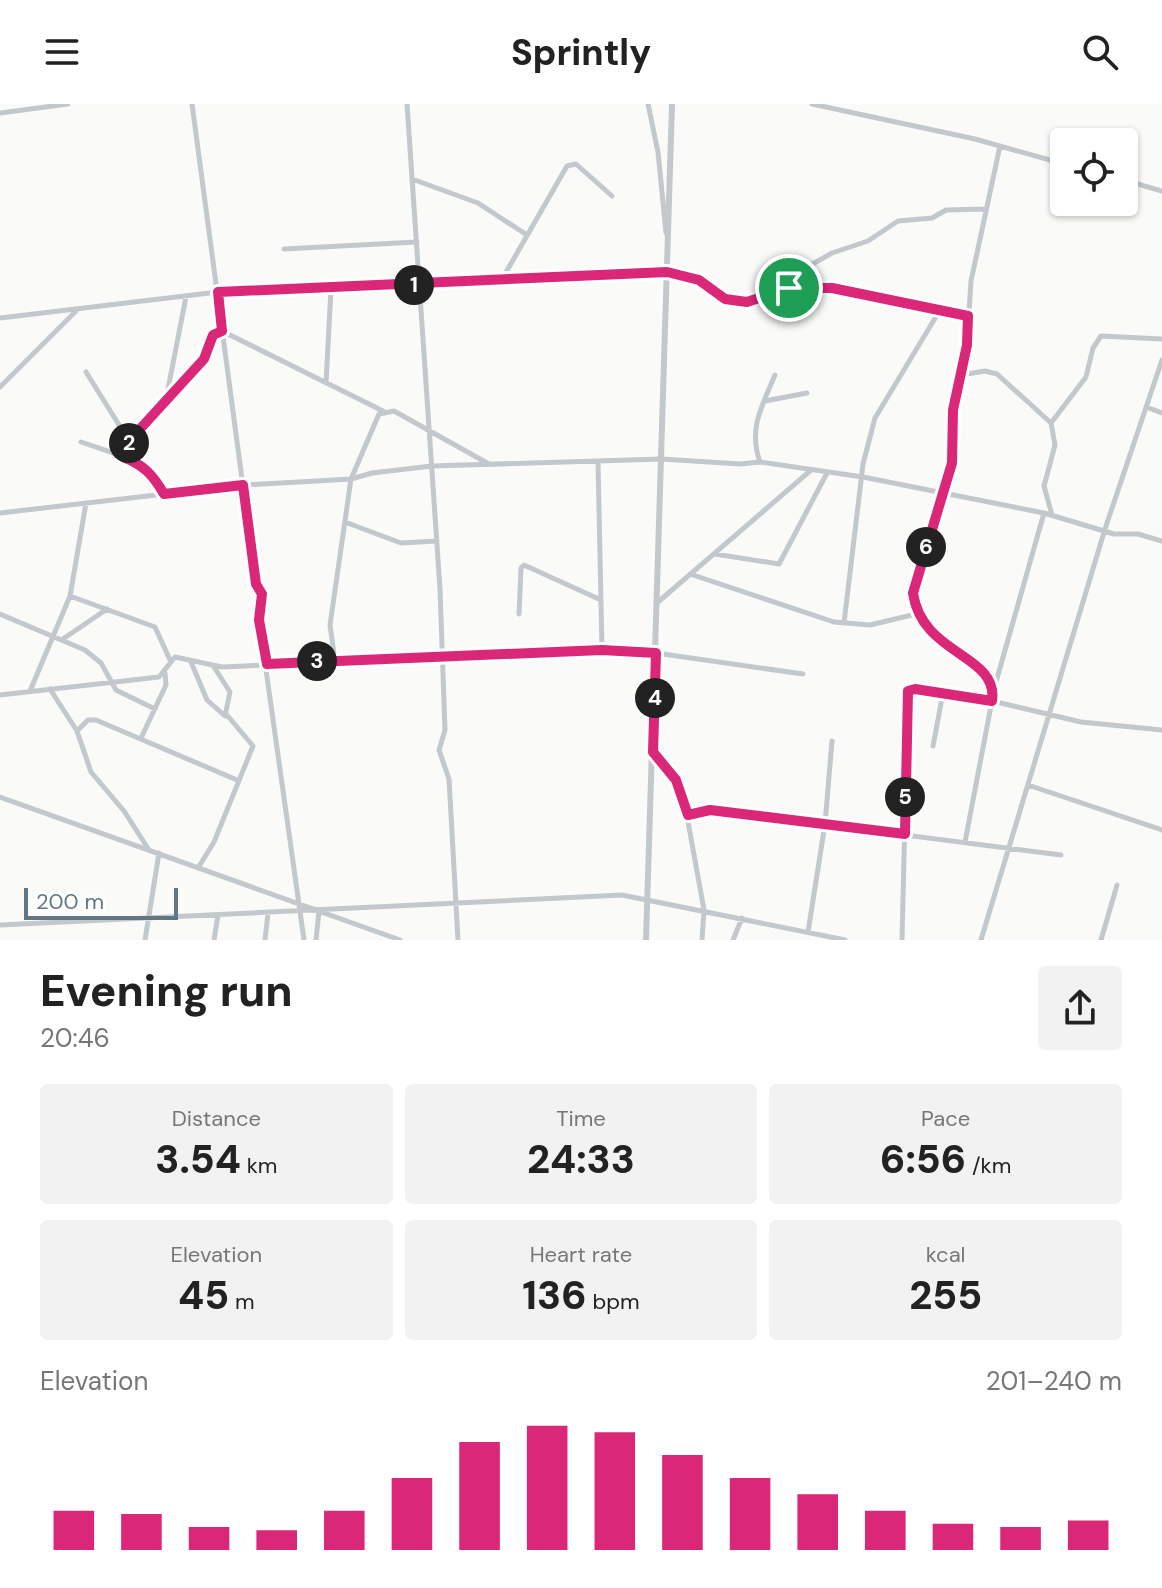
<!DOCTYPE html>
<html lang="en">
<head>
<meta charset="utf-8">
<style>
  :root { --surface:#fff; --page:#f2f2f2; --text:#222; --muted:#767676; --accent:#db2777 }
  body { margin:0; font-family:"DM Sans",sans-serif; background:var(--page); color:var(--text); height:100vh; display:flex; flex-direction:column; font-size:30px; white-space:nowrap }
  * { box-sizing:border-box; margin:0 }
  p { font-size:26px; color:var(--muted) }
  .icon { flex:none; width:44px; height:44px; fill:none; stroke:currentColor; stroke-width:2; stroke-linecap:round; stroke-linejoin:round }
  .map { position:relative; height:836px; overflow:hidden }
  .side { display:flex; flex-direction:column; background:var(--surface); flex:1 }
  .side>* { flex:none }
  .fabs { position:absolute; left:1050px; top:24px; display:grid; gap:16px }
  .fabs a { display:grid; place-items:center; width:88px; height:88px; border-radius:8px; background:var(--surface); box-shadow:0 2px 6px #0004; font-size:40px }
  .scale { position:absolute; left:24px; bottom:20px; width:154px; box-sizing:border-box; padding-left:8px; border:4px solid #657683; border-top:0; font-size:22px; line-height:28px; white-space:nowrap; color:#657683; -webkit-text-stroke:6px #fff; paint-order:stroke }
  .pin { position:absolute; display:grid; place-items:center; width:68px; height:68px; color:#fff; margin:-34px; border:4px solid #fff; border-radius:50%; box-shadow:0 2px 8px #0007 }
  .km { position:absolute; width:40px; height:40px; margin:-20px; border-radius:50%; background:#222; color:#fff; font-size:22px; line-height:40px; text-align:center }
  .round { display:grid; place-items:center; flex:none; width:84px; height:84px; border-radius:8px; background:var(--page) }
  .headline { display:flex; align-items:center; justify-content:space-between; height:136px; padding:0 40px }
  h1 { font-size:44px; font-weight:800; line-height:60px }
  .stats { display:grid; grid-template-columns:repeat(3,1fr); gap:12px; height:136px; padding:8px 40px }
  .stats div { display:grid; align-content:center; border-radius:8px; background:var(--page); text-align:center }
  .stats b { font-size:40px; font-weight:800 }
  .stats small { font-size:22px; font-weight:400 }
  .stats p { font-size:22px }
  .chart { height:224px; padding:16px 40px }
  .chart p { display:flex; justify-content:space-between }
  .chart svg { width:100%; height:144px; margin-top:8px; stroke:var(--accent); stroke-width:6 }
  header { display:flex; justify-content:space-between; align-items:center; height:104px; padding:0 40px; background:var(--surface); font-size:36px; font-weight:800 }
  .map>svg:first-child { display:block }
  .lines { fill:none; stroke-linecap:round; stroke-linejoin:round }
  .minor { stroke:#c3c8cc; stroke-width:5 }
  .tertiary { stroke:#c3c8cc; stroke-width:6 }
  .route-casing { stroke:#fff; stroke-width:16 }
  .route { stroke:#db2777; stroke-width:10 }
</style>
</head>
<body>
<header><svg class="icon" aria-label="menu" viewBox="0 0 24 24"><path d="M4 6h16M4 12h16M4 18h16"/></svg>Sprintly<svg class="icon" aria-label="search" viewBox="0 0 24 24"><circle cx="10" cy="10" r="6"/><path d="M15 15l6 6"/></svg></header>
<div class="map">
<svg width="1162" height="836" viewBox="0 0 1162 836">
  <rect width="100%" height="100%" fill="#fafaf8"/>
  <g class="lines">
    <path class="minor" d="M192,0l64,480 7,18 -4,18 45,320
      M407,0l33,485 5,141 -6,20 10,29 9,161
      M648,0l10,48 8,81
      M812,0l163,35 89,25
      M0,9l68,-9
      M412,75l66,24 49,32
      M1124,76l38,11
      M284,145l133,-7
      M501,177l66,-115 9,-2 36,32
      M789,183l20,-21 23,-13 36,-12 30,-20 34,-3 14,-8 40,-1
      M0,214l218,-26 449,-20 32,8 26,19 22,3 42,-14h43l136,28
      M86,268l43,69
      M961,271l24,-4 12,3 54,49 4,22 -11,41 8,29
      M326,279l5,-94
      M0,283l76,-76
      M166,295l38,-40 9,-24 9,-4 161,80
      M765,297l42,-8
      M1146,303l16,6
      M1051,319l35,-46 7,-29 8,-12 61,3
      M81,338c37,13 62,16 83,52
      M123,353l6,-16 37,-42 20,-102
      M598,357l4,189
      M760,358c-12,-33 2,-56 15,-87
      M0,409l243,-28 108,-6 21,-6 60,-7 230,-7 78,5 20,-2 103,15 181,36 70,21h24l24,7
      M345,418l56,21 36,-2
      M715,450l64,10 48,-91
      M690,470l144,48 36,3 46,-11
      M70,492l85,31 15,33
      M658,498l152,-131
      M0,510l85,36 16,13 15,27 39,19
      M519,510l2,-46 3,-3 77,35
      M844,519l19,-159 12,-46 65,-108
      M63,535l44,-30
      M335,557l-5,-36 21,-146 28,-65 15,-3 95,53
      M191,558l16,38 18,16 5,-24 -16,-25
      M50,585l27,42 14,41 33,39 25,39
      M994,585l50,-176
      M30,587l40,-95 16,-93
      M0,591l159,-18 16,-20 47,10 380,-17 54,3 147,21
      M77,627l11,-11h8l141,60
      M141,634l25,-53 -1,-12
      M933,642l10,-53
      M653,648l30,42 21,116 -2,30
      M1028,681l134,45
      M0,693l400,143
      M688,711l22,-5 351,45
      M965,738l29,-152 -13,-25 -37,-18 -28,-33 -3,-21 39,-130 1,-53 14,-65 4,-64 29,-135
      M198,764l16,-26 39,-96 -26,-31
      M0,821l622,-30 223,45
      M808,828l17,-108 7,-83
      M145,836l14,-87
      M214,836l4,-25
      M265,836l3,-27
      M316,836l3,-29
      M733,836l9,-22
      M902,836l6,-249 84,10 89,21 81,8
      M981,836l124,-411 57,-169
      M1101,836l16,-55"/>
    <path class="tertiary" d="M646,836l26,-836"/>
  </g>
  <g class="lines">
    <defs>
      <path id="route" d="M667,168l32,8 26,19 22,3 42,-14h43l136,28 -1,29 -14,65 -1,53 -39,130c9,63 86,61 79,108l-77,-12 -7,2 -3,143 -195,-24 -22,5 -12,-35 -23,-28 3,-99 -54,-3 -335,14 -8,-44 3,-26 -6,-10 -13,-99 -79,9c-11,-19 -20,-29 -41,-37l6,-16 75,-82 9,-24 9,-4 -4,-39z"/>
    </defs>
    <use href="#route" class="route-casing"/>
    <use href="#route" class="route"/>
  </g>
</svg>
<div class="fabs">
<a><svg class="icon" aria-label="locate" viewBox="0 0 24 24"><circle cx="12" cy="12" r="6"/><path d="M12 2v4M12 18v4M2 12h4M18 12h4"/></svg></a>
</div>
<div class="scale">200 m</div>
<div class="pin" style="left:789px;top:184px;background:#1e9e55"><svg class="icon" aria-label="arrive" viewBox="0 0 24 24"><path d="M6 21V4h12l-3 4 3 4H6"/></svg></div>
<b class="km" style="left:414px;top:181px">1</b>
<b class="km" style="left:129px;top:339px">2</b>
<b class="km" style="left:317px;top:557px">3</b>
<b class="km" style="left:655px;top:594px">4</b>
<b class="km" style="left:905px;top:693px">5</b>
<b class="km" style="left:926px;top:443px">6</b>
</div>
<section class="side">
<div class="headline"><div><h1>Evening run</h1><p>20:46</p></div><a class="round"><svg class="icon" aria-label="share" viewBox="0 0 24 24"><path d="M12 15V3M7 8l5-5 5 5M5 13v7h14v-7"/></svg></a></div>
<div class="stats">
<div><p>Distance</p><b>3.54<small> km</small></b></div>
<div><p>Time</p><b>24:33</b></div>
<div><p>Pace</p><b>6:56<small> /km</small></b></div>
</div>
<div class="stats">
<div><p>Elevation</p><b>45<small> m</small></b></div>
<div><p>Heart rate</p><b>136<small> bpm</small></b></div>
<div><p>kcal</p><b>255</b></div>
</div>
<div class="chart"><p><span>Elevation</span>201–240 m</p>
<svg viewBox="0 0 160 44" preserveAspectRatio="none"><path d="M5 44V32M15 44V33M25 44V37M35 44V38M45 44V32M55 44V22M65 44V11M75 44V6M85 44V8M95 44V15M105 44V22M115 44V27M125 44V32M135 44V36M145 44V37M155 44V35"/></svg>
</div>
</section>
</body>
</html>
